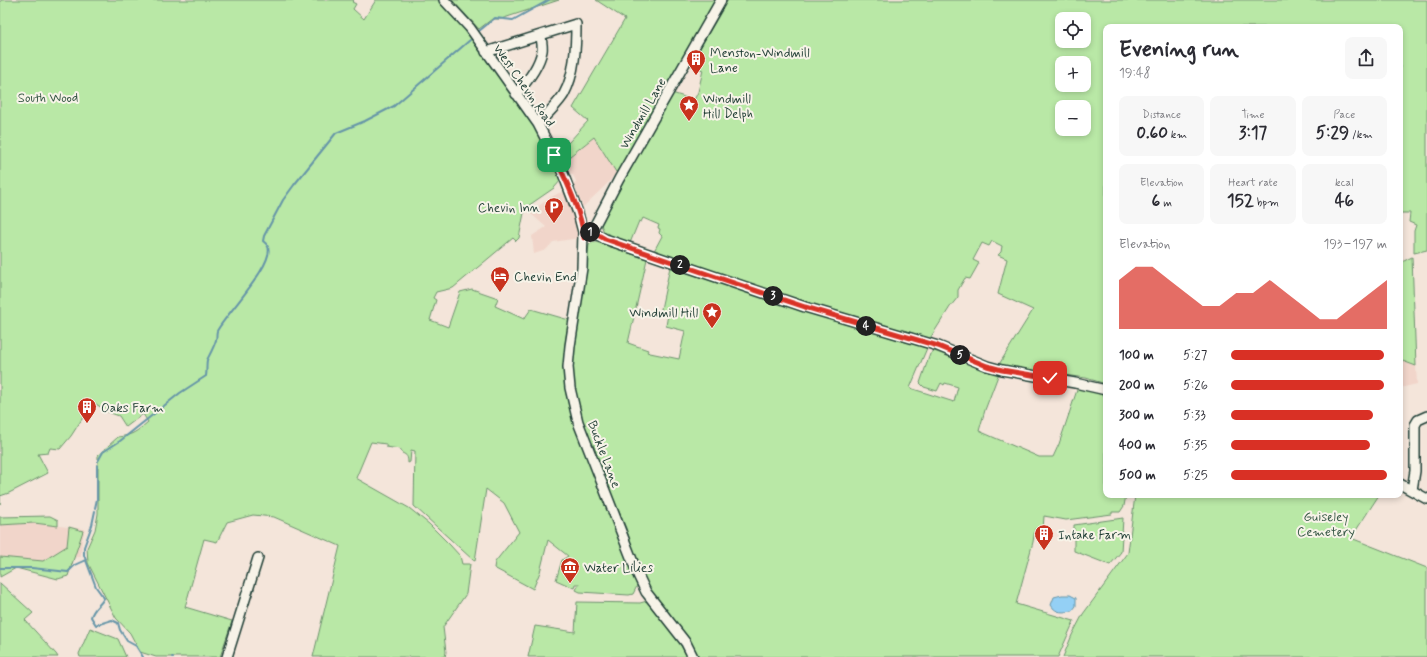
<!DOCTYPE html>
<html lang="en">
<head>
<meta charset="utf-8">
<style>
  :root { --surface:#fff; --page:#f7f7f7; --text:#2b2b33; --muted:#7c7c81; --accent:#d93025 }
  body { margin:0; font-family:Mynerve,sans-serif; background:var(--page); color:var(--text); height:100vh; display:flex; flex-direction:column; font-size:15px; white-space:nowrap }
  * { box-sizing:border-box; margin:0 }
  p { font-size:13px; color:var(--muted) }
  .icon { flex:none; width:22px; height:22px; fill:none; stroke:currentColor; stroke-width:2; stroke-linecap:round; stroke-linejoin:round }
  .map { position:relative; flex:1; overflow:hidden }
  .sheet { position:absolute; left:1103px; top:24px; width:300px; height:474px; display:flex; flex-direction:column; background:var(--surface); border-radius:8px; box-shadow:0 2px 6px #0003 }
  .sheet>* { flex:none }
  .buttons { position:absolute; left:1055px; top:12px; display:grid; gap:8px }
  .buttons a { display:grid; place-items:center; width:36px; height:36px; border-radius:8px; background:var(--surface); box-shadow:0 2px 6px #0003; font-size:20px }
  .pin { position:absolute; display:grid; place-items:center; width:34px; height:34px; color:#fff; margin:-17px; border-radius:8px; box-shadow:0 2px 6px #0006 }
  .km { position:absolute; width:20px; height:20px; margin:-10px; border-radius:50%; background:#222; color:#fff; font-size:11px; line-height:20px; text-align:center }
  .round { display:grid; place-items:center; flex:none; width:42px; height:42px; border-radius:8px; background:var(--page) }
  .head { display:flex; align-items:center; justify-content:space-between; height:68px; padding:0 16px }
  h1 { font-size:22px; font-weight:700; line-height:30px }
  .stats { display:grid; grid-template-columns:repeat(3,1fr); gap:6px; height:68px; padding:4px 16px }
  .stats div { display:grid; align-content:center; border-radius:8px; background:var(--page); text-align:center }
  .stats b { font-size:17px; font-weight:700 }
  .stats small { font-size:11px; font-weight:400 }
  .stats p { font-size:11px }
  .chart { height:112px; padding:8px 16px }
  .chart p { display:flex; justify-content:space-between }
  .chart svg { width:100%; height:72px; margin-top:4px; fill:var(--accent); opacity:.7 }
  ul { padding:0 16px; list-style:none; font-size:13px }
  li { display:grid; grid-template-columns:64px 48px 1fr; align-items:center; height:30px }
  li i { height:10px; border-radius:5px; background:var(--accent) }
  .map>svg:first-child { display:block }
  .built { fill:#f1d5ca }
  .green { fill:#b9e8a6; stroke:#6c926d; fill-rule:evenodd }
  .water { fill:#94d0f5; stroke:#6595a8 }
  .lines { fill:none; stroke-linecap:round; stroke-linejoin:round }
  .stream { stroke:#6595a8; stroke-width:2 }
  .minor-casing { stroke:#1f3d34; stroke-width:12 }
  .minor { stroke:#f7f3e8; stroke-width:9 }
  .route-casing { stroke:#fff; stroke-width:8 }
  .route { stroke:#d93025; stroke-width:5 }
  .labels { text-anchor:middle; stroke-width:4; stroke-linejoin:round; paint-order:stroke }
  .poi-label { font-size:13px; fill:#1f3d34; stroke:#f7f3e8; text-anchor:start }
  .street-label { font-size:13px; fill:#1f3d34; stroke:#f7f3e8 }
  .park-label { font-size:13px; fill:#365745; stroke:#f7f3e8 }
</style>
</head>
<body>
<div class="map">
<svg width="1427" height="657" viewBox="0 0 1427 657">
  <rect width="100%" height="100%" fill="#f4e5da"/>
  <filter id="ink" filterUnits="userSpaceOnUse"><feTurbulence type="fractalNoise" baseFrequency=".025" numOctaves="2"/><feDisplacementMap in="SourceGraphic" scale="8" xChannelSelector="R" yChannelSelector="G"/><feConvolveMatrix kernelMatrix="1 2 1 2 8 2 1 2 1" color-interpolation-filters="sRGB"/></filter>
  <g filter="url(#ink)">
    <path class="built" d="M594,137l22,35 -7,10 -26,25 -9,-22 2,-4 -3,-6h-2l-6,-15z
      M564,192l4,1 8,24 3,21 -26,4 -7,8 -12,4 -2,-18 14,-9 -16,-14 19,-15 10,-5z
      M1400,360l16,6 1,18 -17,4z
      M34,523l51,6 -3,12 -1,16 -13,1 -14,7 -54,-8v-32z"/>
    <path class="green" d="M1,0h353l-2,2 4,2 -3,5 11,10 12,-19h64l25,28 7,11 65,92 23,44 1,5 -7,8 -29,20 -6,30 -3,3 -3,-3 -60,50 -17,4 -3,6 3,2 -6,20 18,7 12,-35 12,-3 26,9 -3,8 29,13 7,-10 38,11c-4,21 -7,44 -4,66 1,12 6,25 8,37l3,1 61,162 -4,8 -4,1 -49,-3 -4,-2 3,-6h-4l-1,4 -18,-8 6,-20 6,-4 -20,-16 -8,32 -7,17 -39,-21 1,-6 24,-30 -15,-29 -18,-14 -11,72 -2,-1 -59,-54 1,-55 -4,-1 -1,12 -2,1c0,-6 -1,-8 -6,-10l-2,-4 -14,-2v-3l-15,-2 -15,36 53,30 20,16 21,21 10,11 2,8h8l-4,30 -23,33 3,25 -1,5h-132l27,-111 -66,-29 -21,-2 -26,7 -10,20 -13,-3 -19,68 47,14 -12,36h-64l-16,-5 -10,-19 -14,-15 -28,-55 -1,-15 8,-18 3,-16v-59l20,-18c15,-2 18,-5 30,-15l-5,-8 -17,13 -7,-11 -11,-4 -15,-10 -22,34 -11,13 -10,-1 -2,5 -10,1 10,19 -39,20 -9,3v8v-502z
      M452,0h107l-58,19h-9l-13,10z
      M596,0h122l-98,173 -4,-1 -22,-35 -29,23 -5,-8 28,-31 -15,-13 52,-89z
      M728,0h699v250l-13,3v-22l2,-6 -7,-3 1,-9h-9l-1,4v-190h-294v357l-20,-6 -88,-12 35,-56 -35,-16 9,-35 -9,-4 3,-3 1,-6 -10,-5 -3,5 -7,-3 -9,17 6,3 -9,16 -5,-1 -7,12v7l-8,10 -21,33 -74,-20 -201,-69 8,-15 -3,-3 1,-4 -2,-1 1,-3 -16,-7 -2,4 -2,-1 -9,22 -25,-9 -4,-9 1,-4 70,-128 22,7 4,-8 5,-22 -13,-5zM1062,19h22v22h-22zM1062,63h22v22h-22zM1062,107h22v22h-22z
      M593,241l54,18 -19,84 20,7 -1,2 3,1 29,6 6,-28 -19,-5 2,-12 -4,-2 -3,-3 9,-42 155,51 102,30 -17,40 44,14 4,-15 -13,-4 -1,2 -3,-2 -4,8 -13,-4 -4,-4 10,-29 4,-3 32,12 33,10 -14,37 -6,21 60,26h14l6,-13 19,-57 28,9v99h20l-2,11 -4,6h-8v2l-46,6 -22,-4 -1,14 -8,-1 -2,13 -17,62 58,17 -16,36h-361l-48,-65 -8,-19 -15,-45 -45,-105 -5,-22 -4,-43 17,-113z
      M1412,257l4,109 -16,-6v-97z
      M1135,495h244l-28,43 76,30v89h-364l9,-22 11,-21 45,-61z
      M50,516l8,4v6l-24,-3 -34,2v-8z
      M1123,518l-2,34 -11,13 -36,-14v-26z
      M69,527l14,4 -15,45 -10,3 -42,-11 -16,9v-20l43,4 24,-15z
      M0,583l33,30 -8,7 31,34 2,3h-58z
      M647,601c14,13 33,39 40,56h-159l7,-31 40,6 2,-30 63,1z
      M90,628l28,11 8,18h-46l-1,-3z"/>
    <path class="water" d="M1062,595h8l6,3v8l-4,5c-8,1 -16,3 -21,-6l3,-8z"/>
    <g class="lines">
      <path class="stream" d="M479,31l16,-13 18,2 36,-20
        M98,461l5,-9 17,-11 60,-48 26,-17c1,-6 0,-11 1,-16 3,-6 7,-13 9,-20 1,-2 0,-6 1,-9 7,-15 62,-71 50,-86 -1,-2 -3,-3 -4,-4l1,-5 19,-36 11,-15 42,-52 29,-12 29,-15 76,-66
        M95,508l2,-9v-34
        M95,511l-3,14 -8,22v8l12,32 8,11c-3,7 -10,9 -13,19l5,8 16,-5 6,3 2,7 7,11 9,5 7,11
        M0,568h32l36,4 7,-7 11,-5
        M172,657h1"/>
      <defs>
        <path id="minor" d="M444,0l26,28 68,96 24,47 16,42 5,19 -1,36 -12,78 -2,21 2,21 8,34 60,153 8,17 40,51 7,14
          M486,52l90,-28c0,22 -1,50 -12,70 -5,9 -19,22 -26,30
          M516,94c11,-12 23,-27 26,-43 1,-5 -1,-11 -1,-16
          M591,231l14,8 64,22 136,46 133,39 49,20 15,4 73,13 31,7
          M587,235l9,-12 23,-44 102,-179
          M1400,484l27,15
          M1412,490l3,-19v-46l3,-5 9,-4
          M227,657l31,-99"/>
      </defs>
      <use href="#minor" class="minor-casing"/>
      <use href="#minor" class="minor"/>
    </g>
  </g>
  <g class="lines" filter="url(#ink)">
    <defs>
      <path id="route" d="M554,155c11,23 28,58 30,83l7,-7 14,8 64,22 136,46 133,39 49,20 15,4 48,8"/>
    </defs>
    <use href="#route" class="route-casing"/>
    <use href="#route" class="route"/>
  </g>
  <defs>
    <symbol id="building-pin" viewBox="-11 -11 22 30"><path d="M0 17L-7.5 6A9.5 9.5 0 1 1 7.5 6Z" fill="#c8321e" stroke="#f7f3e8"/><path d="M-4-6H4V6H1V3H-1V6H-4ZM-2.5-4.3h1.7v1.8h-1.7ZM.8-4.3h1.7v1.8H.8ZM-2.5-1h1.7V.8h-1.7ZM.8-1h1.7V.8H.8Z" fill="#fff"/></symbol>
    <symbol id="sight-pin" viewBox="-11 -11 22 30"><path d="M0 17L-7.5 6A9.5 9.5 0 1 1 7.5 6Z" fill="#c8321e" stroke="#f7f3e8"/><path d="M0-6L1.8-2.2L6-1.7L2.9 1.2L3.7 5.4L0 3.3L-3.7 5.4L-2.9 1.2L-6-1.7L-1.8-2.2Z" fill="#fff"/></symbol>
    <symbol id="parking-pin" viewBox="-11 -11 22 30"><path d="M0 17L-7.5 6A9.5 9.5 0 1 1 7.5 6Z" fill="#c8321e" stroke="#f7f3e8"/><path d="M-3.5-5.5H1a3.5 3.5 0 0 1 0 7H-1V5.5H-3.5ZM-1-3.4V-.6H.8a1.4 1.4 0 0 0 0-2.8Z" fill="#fff"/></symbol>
    <symbol id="hotel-pin" viewBox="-11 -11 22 30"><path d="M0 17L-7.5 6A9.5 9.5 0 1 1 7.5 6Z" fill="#c8321e" stroke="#f7f3e8"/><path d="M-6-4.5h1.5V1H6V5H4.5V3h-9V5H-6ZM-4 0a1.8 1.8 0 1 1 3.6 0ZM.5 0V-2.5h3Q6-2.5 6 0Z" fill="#fff"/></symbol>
    <symbol id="museum-pin" viewBox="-11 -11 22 30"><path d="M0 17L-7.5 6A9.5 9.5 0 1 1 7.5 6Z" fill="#c8321e" stroke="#f7f3e8"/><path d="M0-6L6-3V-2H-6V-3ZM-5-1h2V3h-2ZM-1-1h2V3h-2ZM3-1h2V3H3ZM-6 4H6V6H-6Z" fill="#fff"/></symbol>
  </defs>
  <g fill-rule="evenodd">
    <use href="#building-pin" x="685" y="48" width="22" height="30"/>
    <use href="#sight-pin" x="678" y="94" width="22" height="30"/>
    <use href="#parking-pin" x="543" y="196" width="22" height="30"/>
    <use href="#hotel-pin" x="489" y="265" width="22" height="30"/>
    <use href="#sight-pin" x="701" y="301" width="22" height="30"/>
    <use href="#building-pin" x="76" y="396" width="22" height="30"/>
    <use href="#building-pin" x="1033" y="523" width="22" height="30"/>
    <use href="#museum-pin" x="559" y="556" width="22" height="30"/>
  </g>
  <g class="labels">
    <g class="poi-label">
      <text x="710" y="57">Menston-Windmill<tspan x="710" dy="15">Lane</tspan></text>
      <text x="703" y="103">Windmill<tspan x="703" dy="15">Hill Delph</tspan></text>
      <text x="540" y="212" text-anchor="end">Chevin Inn</text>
      <text x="514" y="281">Chevin End</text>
      <text x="698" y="317" text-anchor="end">Windmill Hill</text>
      <text x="101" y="412">Oaks Farm</text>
      <text x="1058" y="539">Intake Farm</text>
      <text x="584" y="572">Water Lilies</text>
    </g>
    <g class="street-label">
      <text transform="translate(525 85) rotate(55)" y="5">West Chevin Road</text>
      <text transform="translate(642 113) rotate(-60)" y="5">Windmill Lane</text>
      <text transform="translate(605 454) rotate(69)" y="5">Buckle Lane</text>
    </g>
    <g class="park-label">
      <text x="48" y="102">South Wood</text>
      <text x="1326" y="521">Guiseley<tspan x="1326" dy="15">Cemetery</tspan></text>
    </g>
  </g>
</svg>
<div class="buttons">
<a><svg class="icon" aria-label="locate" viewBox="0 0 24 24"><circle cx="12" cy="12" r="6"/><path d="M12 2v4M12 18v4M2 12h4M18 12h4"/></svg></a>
<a>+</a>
<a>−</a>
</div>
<div class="pin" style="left:554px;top:155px;background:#1e9e55"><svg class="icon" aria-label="arrive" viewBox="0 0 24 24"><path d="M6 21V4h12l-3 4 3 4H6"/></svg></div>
<div class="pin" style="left:1050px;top:378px;background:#d93025"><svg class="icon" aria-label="check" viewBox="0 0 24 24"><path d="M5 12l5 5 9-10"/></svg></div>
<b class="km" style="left:590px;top:232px">1</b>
<b class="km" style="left:680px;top:265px">2</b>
<b class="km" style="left:773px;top:296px">3</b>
<b class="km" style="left:866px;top:326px">4</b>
<b class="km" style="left:960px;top:355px">5</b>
<section class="sheet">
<div class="head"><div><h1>Evening run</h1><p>19:48</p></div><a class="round"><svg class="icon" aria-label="share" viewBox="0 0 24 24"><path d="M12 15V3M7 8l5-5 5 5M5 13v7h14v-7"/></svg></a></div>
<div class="stats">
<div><p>Distance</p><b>0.60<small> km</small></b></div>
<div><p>Time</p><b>3:17</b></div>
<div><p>Pace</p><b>5:29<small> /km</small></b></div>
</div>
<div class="stats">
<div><p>Elevation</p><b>6<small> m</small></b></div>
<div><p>Heart rate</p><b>152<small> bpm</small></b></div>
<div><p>kcal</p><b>46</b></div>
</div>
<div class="chart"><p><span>Elevation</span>193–197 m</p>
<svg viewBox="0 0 160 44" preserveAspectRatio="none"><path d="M0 44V14L10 6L20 6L30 14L40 22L50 30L60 30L70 22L80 22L90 14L100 22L110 30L120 38L130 38L140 30L150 22L160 14V44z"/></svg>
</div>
<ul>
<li><b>100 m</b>5:27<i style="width:98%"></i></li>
<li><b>200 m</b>5:26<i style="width:98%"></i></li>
<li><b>300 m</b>5:33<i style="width:91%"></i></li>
<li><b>400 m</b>5:35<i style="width:89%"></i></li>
<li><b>500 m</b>5:25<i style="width:100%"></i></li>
</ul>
</section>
</div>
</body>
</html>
